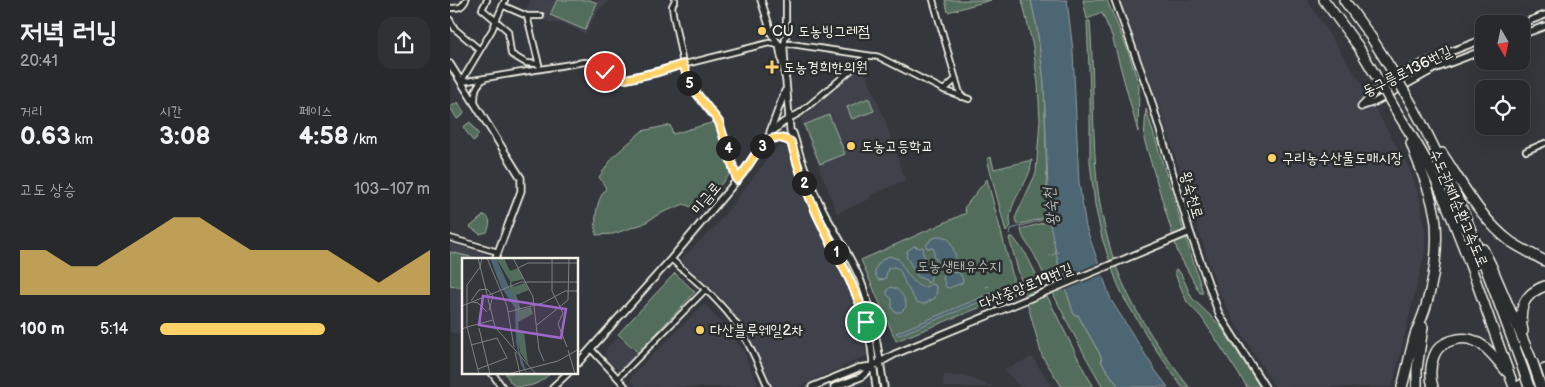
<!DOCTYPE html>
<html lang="ko">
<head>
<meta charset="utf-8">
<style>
  :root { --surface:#27292d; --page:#2f3135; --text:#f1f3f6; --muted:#a4a6aa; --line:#434549; --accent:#ffd166 }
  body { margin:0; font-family:"Balsamiq Sans","Poor Story",sans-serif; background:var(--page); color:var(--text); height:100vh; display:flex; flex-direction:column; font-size:19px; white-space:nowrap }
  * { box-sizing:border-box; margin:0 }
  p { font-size:16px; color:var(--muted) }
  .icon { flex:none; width:28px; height:28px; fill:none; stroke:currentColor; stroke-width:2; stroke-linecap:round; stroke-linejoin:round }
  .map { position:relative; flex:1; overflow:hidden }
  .drawer { display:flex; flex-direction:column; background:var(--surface); width:450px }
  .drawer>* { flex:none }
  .needle { width:32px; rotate:171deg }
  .tools { position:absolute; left:1025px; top:15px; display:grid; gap:10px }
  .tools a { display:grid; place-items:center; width:55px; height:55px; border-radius:10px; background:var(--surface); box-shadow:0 5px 20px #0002,0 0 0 1px var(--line); font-size:25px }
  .pin { position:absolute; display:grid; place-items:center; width:42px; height:42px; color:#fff; margin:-21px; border:2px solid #fff; border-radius:50%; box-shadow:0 1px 5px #0007 }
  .km { position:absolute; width:25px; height:25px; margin:-12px; border-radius:50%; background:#222; color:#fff; font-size:14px; line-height:25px; text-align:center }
  .round { display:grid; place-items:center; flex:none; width:52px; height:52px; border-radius:15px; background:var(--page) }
  .head { display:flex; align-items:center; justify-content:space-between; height:85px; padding:0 20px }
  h1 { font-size:28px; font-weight:700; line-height:38px }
  .figures { display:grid; grid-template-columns:repeat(3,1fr); gap:8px; height:85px; padding:5px 20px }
  .figures div { display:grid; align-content:center }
  .figures b { font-size:25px; font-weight:700 }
  .figures small { font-size:14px; font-weight:400 }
  .figures p { font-size:14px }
  .chart { height:140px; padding:10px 20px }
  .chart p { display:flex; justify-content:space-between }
  .chart svg { width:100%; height:90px; margin-top:5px; fill:var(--accent); opacity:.7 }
  ul { padding:0 20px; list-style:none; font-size:16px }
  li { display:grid; grid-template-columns:80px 60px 1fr; align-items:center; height:38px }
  li i { height:12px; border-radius:6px; background:var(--accent) }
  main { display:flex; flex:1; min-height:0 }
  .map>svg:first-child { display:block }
  .built { fill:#41434c }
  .green { fill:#526d5c; stroke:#a3afa2 }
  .water { fill:#4e6673; stroke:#909ea2 }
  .pier { fill:#34373c }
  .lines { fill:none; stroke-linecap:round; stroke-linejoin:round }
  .stream { stroke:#909ea2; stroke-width:1 }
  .minor-casing { stroke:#f4f1e8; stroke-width:8 }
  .tertiary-casing { stroke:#f4f1e8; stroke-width:9 }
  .trunk-casing { stroke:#f4f1e8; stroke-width:11 }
  .motorway-casing { stroke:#f4f1e8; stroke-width:12 }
  .minor { stroke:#2a2d2e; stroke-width:4.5 }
  .tertiary { stroke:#2a2d2e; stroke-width:5.5 }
  .trunk { stroke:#2a2d2e; stroke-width:8 }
  .motorway { stroke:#2a2d2e; stroke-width:9 }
  .motorway-bridge-casing { stroke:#f4f1e8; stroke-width:12; stroke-linecap:butt }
  .motorway-bridge { stroke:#2a2d2e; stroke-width:9 }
  .route-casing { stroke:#fff; stroke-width:10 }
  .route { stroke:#ffd166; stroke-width:6 }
  .poi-dot { fill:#ffd166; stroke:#2a2d2e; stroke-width:2 }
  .labels { text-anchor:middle; stroke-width:5; stroke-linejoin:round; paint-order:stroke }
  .poi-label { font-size:15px; fill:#f4f1e8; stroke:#2a2d2e; text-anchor:start }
  .street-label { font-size:15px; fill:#f4f1e8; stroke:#2a2d2e }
  .park-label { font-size:15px; fill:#abb6a9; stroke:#2a2d2e }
  .water-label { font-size:16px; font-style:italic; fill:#b2b9b9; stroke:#2a2d2e }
  .inset-road { fill:none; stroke:#818181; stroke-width:1 }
  .view { fill:#9f67cb; fill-opacity:0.15; stroke:#9f67cb; stroke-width:2.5 }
  .inset-edge { fill:none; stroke:#f4f1e8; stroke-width:2.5 }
</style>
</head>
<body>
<main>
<section class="drawer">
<div class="head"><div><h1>저녁 러닝</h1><p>20:41</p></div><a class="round"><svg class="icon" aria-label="share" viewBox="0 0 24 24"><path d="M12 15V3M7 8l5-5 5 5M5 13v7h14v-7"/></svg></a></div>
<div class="figures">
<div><p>거리</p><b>0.63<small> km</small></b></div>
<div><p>시간</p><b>3:08</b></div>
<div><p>페이스</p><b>4:58<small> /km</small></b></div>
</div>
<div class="chart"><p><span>고도 상승</span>103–107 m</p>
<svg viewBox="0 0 160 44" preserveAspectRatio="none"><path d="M0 44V22L10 22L20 30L30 30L40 22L50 14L60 6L70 6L80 14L90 22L100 22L110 22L120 22L130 30L140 38L150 30L160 22V44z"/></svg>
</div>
<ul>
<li><b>100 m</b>5:14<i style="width:61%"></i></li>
</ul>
</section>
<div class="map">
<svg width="1095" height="387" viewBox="0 0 1095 387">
  <rect width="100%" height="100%" fill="#34373c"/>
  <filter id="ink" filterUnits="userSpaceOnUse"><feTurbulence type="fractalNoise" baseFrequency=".02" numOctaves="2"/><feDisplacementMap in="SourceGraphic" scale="10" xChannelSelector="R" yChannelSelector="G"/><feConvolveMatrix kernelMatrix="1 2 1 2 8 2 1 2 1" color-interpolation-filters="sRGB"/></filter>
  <g filter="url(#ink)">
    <path class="built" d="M81,0h80l-11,8 -15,26 -19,-10 -14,-1 -15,-5 -7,1 -6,-2z
      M669,0h188l54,83 48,85 10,27 6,33v24l-33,135h-117l-41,-66 -16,-30 -59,-186z
      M413,66l23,57 19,57 -35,16v3l-33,14 -36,-92 1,-4z
      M328,146l9,1 14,42 47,93 12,34 7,39 -68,32h-26l-30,-61 -19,-26 -40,-33 -2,-9 31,-29z
      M0,244l35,9 -2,6 -19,1 -1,75 -13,-3z
      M256,305l37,45 16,37h-123l-5,-6 1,-6 70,-69z
      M168,337l18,17 -16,17 -14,-13 -1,-8z
      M582,357l15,22 6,8h-33l-16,-17z
      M494,375l21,1 29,11h-51z"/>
    <path class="green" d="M107,0h33l7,3 -12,27 -35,-15z
      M495,0h46l-43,12z
      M572,0h9l6,28 7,53 4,136 -31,8 -2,-7 21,-45 4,-53 -2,-36 -5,-37z
      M633,0h24l20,48 12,37 -1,47 -26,-96 -10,-23 -15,6z
      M637,21h3c4,49 2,99 6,149 2,34 12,79 26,111 16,38 42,74 67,106h-7l-32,-46 -26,-43 -8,-18 -14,-42 -7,-33 -5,-43v-69z
      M419,98l5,13 -22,8 -5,-12z
      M8,102l6,10 -2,4 -5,3 -7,-12z
      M696,109l57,184h-3l-22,-40 -34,-114z
      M379,115l16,39 -25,10 -16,-39z
      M20,122l9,13 -3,3 1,1 -4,2 -10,-14z
      M264,122c9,16 15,34 16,52l-32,36 -14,-6 -25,10 -16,10 -30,10 -17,1c-1,-17 -1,-32 10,-47l-7,-11 15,-21 28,-25 28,-6 3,9z
      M541,157l3,12 38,-9c-1,4 -1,9 -3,13 -6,17 -23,34 -18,53l-5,6 -19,-73z
      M537,179l26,98 1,17 -118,47 -35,-81 105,-47 -2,-5z
      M34,215c8,3 6,10 3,17l-7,2 -10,-7z
      M600,221l9,46 -2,8 4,-1 13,40 4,1 23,41 1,7 17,24h-16c-25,-42 -47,-87 -68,-131 -5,-10 -13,-16 -14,-27z
      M563,237l13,17 59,118 9,15h-32l-20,-31 -33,-118z
      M0,252l29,7 -15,1v28l-14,-3z
      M725,270h3l3,4 11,24 28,27 40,62h-13l-45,-69 -15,-16 -12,-28z
      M225,273l20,19 -57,61 -20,-19z
      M55,373h46c-13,11 -18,14 -35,14l-5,-4z"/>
    <path class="water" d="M581,0h36l6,51 6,132 7,44 25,73 44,70 13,17h-49l-17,-24 -1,-7 -23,-41h-4l-13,-41 -5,1 -1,-6 4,-2 -10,-48 -5,-137 -7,-54z
      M490,236l8,2c4,7 8,15 8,24l-5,3 -1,2h-3v-2l-9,-2 -4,-7v-7l-1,-1h-6l-1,-2 5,-7z
      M464,246l6,2 3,-1 1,3 -2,1 10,22 -2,9 -3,1 -1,-3 -8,-3 -12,-21 1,-5z
      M439,256l9,3c5,7 16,29 26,28 3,0 5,-2 7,-3l4,1 2,6 -2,7 -11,6 -8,-2c-3,-6 -7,-11 -10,-17 -5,-9 -4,-21 -18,-17l-3,11 -7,1 -3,-7 1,-6 6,-7z
      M497,269h4v3l9,1 3,7 -1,3 -13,5 -3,-1 -3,-9z
      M563,284l1,4 -115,47 -3,-2z
      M441,287c9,2 15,11 15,20l-5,5h-6l-3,-4v-9l-5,-5v-4z"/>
    <path class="pier" d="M650,262l4,12 -40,17 -4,-12z"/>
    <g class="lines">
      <path class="stream" d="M560,234l1,-5 38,-11
        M600,256l8,-4
        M536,287l3,-1"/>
      <defs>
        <path id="minor" d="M37,0l-5,9 26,22 3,23 15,9 13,1
          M225,0l-3,6 1,8 10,50 7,21 29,37 18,58
          M336,0v36l-2,8 2,32
          M483,0l28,97
          M54,6l23,10h14
          M0,8c9,0 12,0 16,-8
          M77,16l12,49
          M0,20l5,9 25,21
          M11,82l123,-20c14,1 12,6 22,11 6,2 13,3 20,6l143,-36 10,2 12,-1 81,12
          M11,82l31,-52 13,-30
          M494,90l12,-11
          M25,103c0,-11 0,-17 9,-24
          M339,119l12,-7 67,-56h6l5,1 65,33 25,9
          M1076,151l19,-8
          M0,238l48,14
          M221,259c24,21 50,42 68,69 12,18 20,39 29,59
          M141,349l35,38
          M168,378l88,-89"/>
        <path id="tertiary" d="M311,0l11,35 7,10 7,36 5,61 11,35 15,38 32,63 15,35 7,33 5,41
          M665,0l34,93 41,139 29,82 46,73
          M1071,24l24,-9
          M1071,35l24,-9
          M0,64l71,114v13l-26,69
          M913,106l12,-4 59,-33 50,-19
          M911,107l14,-15 39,-25 28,-12 42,-16
          M320,132l15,-41
          M343,133c8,28 17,53 31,79 12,22 26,44 36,67 14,35 18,71 24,108
          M313,143c11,-5 17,-7 28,-1
          M128,363l93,-104 66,-79c17,-20 28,-48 52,-61
          M42,373l10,14
          M103,387l15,-14
          M362,387l46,-19 15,-2
          M384,387l27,-10 12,-11 22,-12 295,-122"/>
        <path id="trunk" d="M1078,387l17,-11"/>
        <path id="motorway" d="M874,0l34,46 19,32
          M894,0l27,37 20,32
          M957,96c49,86 82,180 116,273
          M942,104c13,22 28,43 39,66 33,70 56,145 83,217
          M992,153c20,30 39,67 69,89 11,7 23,13 34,19
          M1033,249l8,16 42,98
          M1073,331c-5,-22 0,-37 22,-45
          M952,387c5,-17 8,-35 13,-52 4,-10 8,-19 11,-29 8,-27 12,-54 10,-83 -3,-27 -16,-54 -25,-80
          M967,387v-18l6,-42
          M983,387c-3,-10 -3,-21 1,-31 5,-15 29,-22 43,-14 12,6 21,20 30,30
          M1068,387l27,-18"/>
      </defs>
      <use href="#minor" class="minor-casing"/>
      <use href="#tertiary" class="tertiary-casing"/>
      <use href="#trunk" class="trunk-casing"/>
      <use href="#motorway" class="motorway-casing"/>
      <use href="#minor" class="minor"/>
      <use href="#tertiary" class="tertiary"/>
      <use href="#trunk" class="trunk"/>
      <use href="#motorway" class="motorway"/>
      <defs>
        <path id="motorway-bridge" d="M941,69l16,27
          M927,78l15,26
          M1083,363l8,24
          M1073,369l6,18"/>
      </defs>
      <use href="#motorway-bridge" class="motorway-bridge-casing"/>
      <use href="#motorway-bridge" class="motorway-bridge"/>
    </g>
  </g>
  <g class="lines" filter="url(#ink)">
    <defs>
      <path id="route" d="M155,72l12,3 9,4 32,-7 25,-8 7,21 29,37 18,58c5,-6 10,-12 14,-19 11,-16 18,-31 40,-19 7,25 15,49 26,72 16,36 38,70 49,108"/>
    </defs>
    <use href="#route" class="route-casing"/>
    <use href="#route" class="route"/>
  </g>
  <g class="poi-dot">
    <circle cx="312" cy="31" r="5"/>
    <path d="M319.5 59.5h5v5h5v5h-5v5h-5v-5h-5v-5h5z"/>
    <circle cx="401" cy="146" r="5"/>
    <circle cx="822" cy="158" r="5"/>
    <circle cx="250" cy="330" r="5"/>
  </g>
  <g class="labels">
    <g class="poi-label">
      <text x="322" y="36">CU 도농빙그레점</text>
      <text x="333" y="72">도농경희한의원</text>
      <text x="411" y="151">도농고등학교</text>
      <text x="832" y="163">구리농수산물도매시장</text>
      <text x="260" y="335">다산블루웨일2차</text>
    </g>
    <g class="street-label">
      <text transform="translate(957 71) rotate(-26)" y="5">동구릉로136번길</text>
      <text transform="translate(742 195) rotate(74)" y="5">왕숙천로</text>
      <text transform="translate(256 198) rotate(-50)" y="5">미금로</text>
      <text transform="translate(1009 208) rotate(67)" y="5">수도권제1순환고속도로</text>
      <text transform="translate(576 286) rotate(-22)" y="5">다산중앙로19번길</text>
    </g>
    <g class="park-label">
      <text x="509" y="271">도농생태유수지</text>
    </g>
    <g class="water-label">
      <text transform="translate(600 207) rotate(-97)" y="6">왕숙천</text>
    </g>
  </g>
  <g transform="translate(12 258)">
    <rect width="116" height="116" fill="#34373c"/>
    <path d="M34,0h8l6,13 8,-3 6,11 -13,3 2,5 12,-4 4,7 -13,5 5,15 10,-3 2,7 -15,8v10h6l4,32 -8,-12 -3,-23 1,-22 -8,-15v-11z" fill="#526d5c"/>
    <path d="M28,0h6l22,49 1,43 8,24 -6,-9 -5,-23 -1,-34 -14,-21z" fill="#4e6673"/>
    <path class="inset-road" d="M16,0l17,69 41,47M25,0l20,48 7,41M51,0l20,39 6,53 5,11M90,0v33l11,22 -5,11 9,23M56,10l10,-5h51M9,43l8,-11 8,-1 6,7 -4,14M10,44l6,1 9,9M0,48l59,-24h58M46,54l35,-9 22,-12h14M75,67l31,-25 1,-42M17,70l11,46M0,71l5,-2v-42l13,-18 2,-9M9,87l26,-7 10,20 -29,11M106,92l7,24M53,94l5,22M17,116l-12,-47 26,-7M46,116l50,-13 21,-12"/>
    <path class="view" d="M21,38l83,13 -5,29 -82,-13z"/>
    <rect width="116" height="116" class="inset-edge"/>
  </g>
</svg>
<div class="tools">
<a><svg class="needle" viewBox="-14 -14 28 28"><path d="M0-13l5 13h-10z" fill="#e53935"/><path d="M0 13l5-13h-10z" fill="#a4a6aa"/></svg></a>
<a><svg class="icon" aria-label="locate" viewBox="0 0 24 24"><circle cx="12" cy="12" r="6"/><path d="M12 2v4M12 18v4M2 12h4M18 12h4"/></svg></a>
</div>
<div class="pin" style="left:416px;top:322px;background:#1e9e55"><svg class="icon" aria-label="arrive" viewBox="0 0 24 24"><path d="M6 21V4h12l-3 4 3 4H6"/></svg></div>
<div class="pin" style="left:155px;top:72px;background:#d93025"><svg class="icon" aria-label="check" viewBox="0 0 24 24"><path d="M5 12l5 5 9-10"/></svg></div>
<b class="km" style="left:386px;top:252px">1</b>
<b class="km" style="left:354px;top:183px">2</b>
<b class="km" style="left:312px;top:146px">3</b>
<b class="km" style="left:278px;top:148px">4</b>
<b class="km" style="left:239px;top:83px">5</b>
</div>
</main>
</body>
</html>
